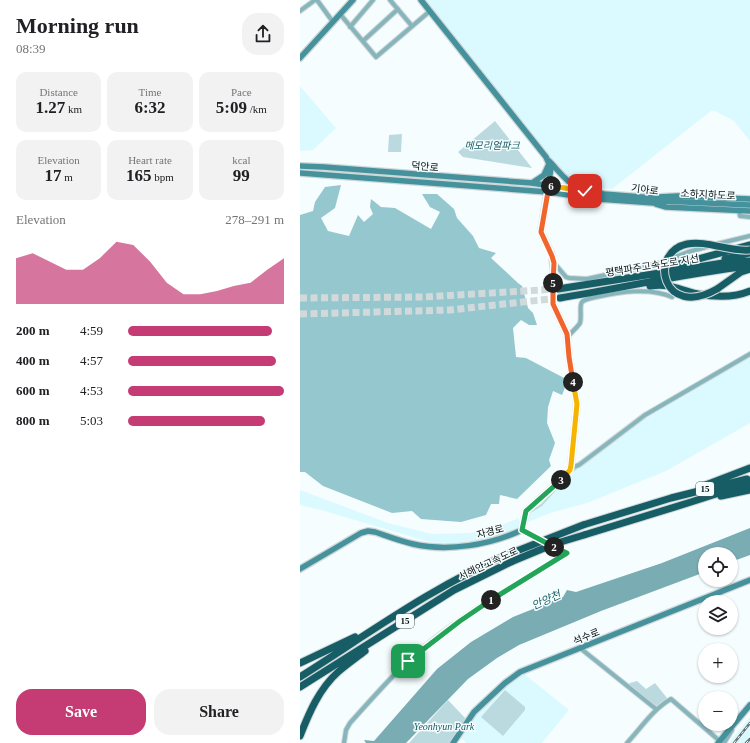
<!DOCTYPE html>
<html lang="en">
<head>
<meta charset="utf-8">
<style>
  :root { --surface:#fff; --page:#f2f2f2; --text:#202124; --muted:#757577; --accent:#c53b74 }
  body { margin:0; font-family:"Times New Roman","Noto Sans KR",serif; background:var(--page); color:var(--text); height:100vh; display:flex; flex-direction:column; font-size:15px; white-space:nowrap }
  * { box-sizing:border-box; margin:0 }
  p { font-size:13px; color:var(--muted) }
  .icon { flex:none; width:22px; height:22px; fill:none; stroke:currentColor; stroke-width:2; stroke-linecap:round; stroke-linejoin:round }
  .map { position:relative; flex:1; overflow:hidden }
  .sheet { display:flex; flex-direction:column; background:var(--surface); width:300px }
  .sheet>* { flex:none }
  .fabs { position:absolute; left:398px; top:547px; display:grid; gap:8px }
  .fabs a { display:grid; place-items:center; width:40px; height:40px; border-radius:50%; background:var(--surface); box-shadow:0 1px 3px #0004; font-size:20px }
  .pin { position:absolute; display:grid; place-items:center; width:34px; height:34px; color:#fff; margin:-17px; border-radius:8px; box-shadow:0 2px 6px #0006 }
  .km { position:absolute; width:20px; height:20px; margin:-10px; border-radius:50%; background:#222; color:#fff; font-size:11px; line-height:20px; text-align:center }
  .round { display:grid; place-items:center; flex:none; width:42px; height:42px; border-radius:16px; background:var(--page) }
  .headline { display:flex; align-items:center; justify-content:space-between; height:68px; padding:0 16px }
  h1 { font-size:22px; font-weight:600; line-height:30px }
  .metrics { display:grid; grid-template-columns:repeat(3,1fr); gap:6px; height:68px; padding:4px 16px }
  .metrics div { display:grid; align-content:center; border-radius:10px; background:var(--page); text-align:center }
  .metrics b { font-size:17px; font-weight:600 }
  .metrics small { font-size:11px; font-weight:400 }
  .metrics p { font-size:11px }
  .chart { height:112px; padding:8px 16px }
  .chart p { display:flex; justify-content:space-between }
  .chart svg { width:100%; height:72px; margin-top:4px; fill:var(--accent); opacity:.7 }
  .button { display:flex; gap:8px; margin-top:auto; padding:8px 16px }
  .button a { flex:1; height:46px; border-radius:16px; background:var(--accent); color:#fff; font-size:16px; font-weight:600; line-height:46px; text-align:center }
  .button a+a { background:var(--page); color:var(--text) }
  ul { padding:0 16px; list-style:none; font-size:13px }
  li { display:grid; grid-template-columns:64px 48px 1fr; align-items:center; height:30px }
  li i { height:10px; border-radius:5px; background:var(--accent) }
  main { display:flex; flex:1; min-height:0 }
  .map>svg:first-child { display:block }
  .built { fill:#dbfaff }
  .green { fill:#bbdadf }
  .forest { fill:#95c7cf }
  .water { fill:#7aacb3 }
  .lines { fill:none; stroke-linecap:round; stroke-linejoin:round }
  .highway-tunnel { stroke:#d2d9da; stroke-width:7; stroke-dasharray:7 3.5; stroke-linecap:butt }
  .street-casing { stroke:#cfd7d8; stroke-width:6 }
  .secondary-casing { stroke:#cfd7d8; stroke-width:8 }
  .highway-casing { stroke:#cfd7d8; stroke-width:9 }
  .street { stroke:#86b5bc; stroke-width:4 }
  .secondary { stroke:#45929d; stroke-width:5.5 }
  .highway { stroke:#165d66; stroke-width:7 }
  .rail-casing { stroke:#697172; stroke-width:2.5 }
  .rail { stroke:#f5fdfe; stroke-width:1; stroke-dasharray:3; stroke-linecap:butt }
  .highway-bridge-casing { stroke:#cfd7d8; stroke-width:9; stroke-linecap:butt }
  .highway-bridge { stroke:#165d66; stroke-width:7 }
  .split-1-casing { stroke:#fff; stroke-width:8 }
  .split-2-casing { stroke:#fff; stroke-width:8 }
  .split-3-casing { stroke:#fff; stroke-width:8 }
  .split-4-casing { stroke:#fff; stroke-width:8 }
  .split-5-casing { stroke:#fff; stroke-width:8 }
  .split-6-casing { stroke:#fff; stroke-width:8 }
  .split-7-casing { stroke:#fff; stroke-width:8 }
  .split-1 { stroke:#22a559; stroke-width:5 }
  .split-2 { stroke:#22a559; stroke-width:5 }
  .split-3 { stroke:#22a559; stroke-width:5 }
  .split-4 { stroke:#f5b400; stroke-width:5 }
  .split-5 { stroke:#f0652b; stroke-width:5 }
  .split-6 { stroke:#f0652b; stroke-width:5 }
  .split-7 { stroke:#f5b400; stroke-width:5 }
  .labels { text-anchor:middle; stroke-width:3; stroke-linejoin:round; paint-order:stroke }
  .shield { fill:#f5fdfe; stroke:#505758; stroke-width:1 }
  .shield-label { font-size:9px; font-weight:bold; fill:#091011 }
  .park-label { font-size:10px; font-style:italic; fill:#185c66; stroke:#f5fdfe }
  .street-label { font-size:10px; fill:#091011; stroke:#f5fdfe }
  .water-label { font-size:11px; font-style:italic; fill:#1b5f68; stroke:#f5fdfe }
</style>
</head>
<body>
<main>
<section class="sheet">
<div class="headline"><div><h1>Morning run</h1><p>08:39</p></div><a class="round"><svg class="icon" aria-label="share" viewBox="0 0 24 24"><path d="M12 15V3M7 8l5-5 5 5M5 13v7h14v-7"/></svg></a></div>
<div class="metrics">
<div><p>Distance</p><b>1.27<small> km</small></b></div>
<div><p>Time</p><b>6:32</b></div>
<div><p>Pace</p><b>5:09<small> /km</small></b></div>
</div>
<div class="metrics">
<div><p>Elevation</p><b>17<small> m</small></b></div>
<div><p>Heart rate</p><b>165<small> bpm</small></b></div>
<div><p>kcal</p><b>99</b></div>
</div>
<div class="chart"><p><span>Elevation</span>278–291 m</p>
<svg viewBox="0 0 160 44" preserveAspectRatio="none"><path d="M0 44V16L10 13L20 18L30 23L40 23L50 16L60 6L70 8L80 18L90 31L100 38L110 38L120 36L130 33L140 31L150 23L160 16V44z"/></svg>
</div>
<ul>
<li><b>200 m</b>4:59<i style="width:92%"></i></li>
<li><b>400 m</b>4:57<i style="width:95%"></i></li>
<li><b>600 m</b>4:53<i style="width:100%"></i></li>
<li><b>800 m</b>5:03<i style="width:88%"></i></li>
</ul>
<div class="button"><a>Save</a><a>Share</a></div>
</section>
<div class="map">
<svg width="450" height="743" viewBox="0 0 450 743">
  <rect width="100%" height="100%" fill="#f5fdfe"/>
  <path class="built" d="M125,0h325v141l-16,-20 -19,-10h-4l-99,78 -31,-3 -11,-6 -11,-10z
    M0,86l36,42 -23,22 -13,1z
    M450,356v67l-84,48 -79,32 -37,10 -22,9 -1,-6 15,-10 30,-33 73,-55z
    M0,490l88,33 44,11 39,-1 28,-7 20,-8v10l-40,14 -29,2 -24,-3 -105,-31 -21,-5z
    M223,673l46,37 -27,33h-76l-7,-8 17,-20 31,-31z
    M450,717v26h-21z"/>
  <path class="green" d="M195,121l37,47 -69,-11 -5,-5z
    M102,134l-1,18h-13l1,-17z
    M343,416l2,2 -73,55 -30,33 -16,10 4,-5 11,-7 33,-36z
    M337,681l9,8 9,-6 12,15 -12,9 -27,-22 2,-2z
    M205,690l20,17v3l-22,26 -22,-19z
    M148,700l18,19 -17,24h-40z"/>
  <path class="forest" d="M41,185l-6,23 -14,10 7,13 21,5 9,-21 6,7 9,-8 -3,-7 1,-8 10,8 14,1 36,21 9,-17 -10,-5 -8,-13h15l17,15 3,9 16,18 6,12 17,5 -5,5 27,25 4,3 6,22 5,5 4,12h-8l-8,-5 -8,8 3,29 10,1 42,22 -6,15 -9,-4 -5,16 -1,16 8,20 -6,17 2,6 -34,33 -17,-4 -1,9h-8l-5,11 -25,7 -40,-3 -9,-8 -20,2 -69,-27 -18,-14h-5v-257l13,-4 2,-9 10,-15z"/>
  <path class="water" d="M450,528v27l-19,7v-8h-26v18l-104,39 -82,34 -22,13 -29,21 -62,64h-40l-2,-3 10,1 63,-72 34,-27 42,-25 50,-20 4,-7 9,2 86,-29z"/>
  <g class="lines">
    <path class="highway-tunnel" d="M0,298l124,-1 134,-8
      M0,314l150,-4 109,-12"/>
    <defs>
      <path id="street" d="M17,0l16,22
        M90,0l22,26
        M0,11l15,-11
        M40,14l36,43 54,-46
        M50,27l23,-27
        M63,41l35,-32
        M439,210l1,6 10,1
        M417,244l33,-8
        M254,263l12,14 3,1 18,1 73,-16 28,-11 22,-6
        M268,337c3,-5 9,-9 12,-14 2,-6 -1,-18 2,-21 3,-3 10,-4 14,-5 24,-5 53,-10 76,0
        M270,468l9,-3 66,-50 105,-61
        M222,530l19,11
        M251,546l16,7
        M280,648l76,61
        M44,743l2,-13 4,-7c19,-21 38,-43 58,-62 47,-44 105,-74 159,-108
        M327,743c14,-15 26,-34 44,-44l51,44
        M424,743l8,-13"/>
      <path id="secondary" d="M0,58l53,-58
        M249,161c9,9 18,22 30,28
        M0,166l24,1 208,16 72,11 50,4 10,3 86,4
        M0,173l248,19 50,7 56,4 10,-2
        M232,183l12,-8 5,-11
        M358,197l20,-1 72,3
        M356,204l10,3 84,4
        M0,569l61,-36 7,-2 7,1c12,4 25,9 38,12 35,8 77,1 109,-14l4,-19 38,-34 6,-7 1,-5 6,-61 -8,-47 -2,-23 -14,-30v-15l1,-12 -2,-22 -11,-23 10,-64 -5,-11 -125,-157
        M153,743l21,-31 31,-29 15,-11 230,-92
        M418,743l32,-38"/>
      <path id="highway" d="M425,259l25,-6
        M361,269l89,-24
        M350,286c21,-3 29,4 48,8 17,3 36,4 52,-3
        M258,289l165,-26 27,-2
        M417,289l24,-17 9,-3
        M260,298c63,-10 126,-25 190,-32
        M403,486l47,-18
        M421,496l29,-6
        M283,525l88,-27 76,-19
        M284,535l107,-33 59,-19
        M0,663l55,-26
        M0,677c68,-43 135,-92 209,-123
        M0,687l154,-97 59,-29
        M0,736c9,-23 19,-47 38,-64 8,-7 18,-14 27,-21"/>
    </defs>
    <use href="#street" class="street-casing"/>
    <use href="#secondary" class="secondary-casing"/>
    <use href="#highway" class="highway-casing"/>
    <use href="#street" class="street"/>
    <use href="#secondary" class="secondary"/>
    <use href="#highway" class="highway"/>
    <defs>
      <path id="rail" d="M434,743l16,-20
        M446,743l4,-4"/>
    </defs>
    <use href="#rail" class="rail-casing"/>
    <use href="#rail" class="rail"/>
    <defs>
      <path id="highway-bridge" d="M417,289c-54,31 -70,-36 -30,-45 20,-4 42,8 63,6
        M209,554l74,-29
        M213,561l41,-17 30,-9"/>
    </defs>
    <use href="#highway-bridge" class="highway-bridge-casing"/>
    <use href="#highway-bridge" class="highway-bridge"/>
  </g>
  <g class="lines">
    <defs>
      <path id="split-1" d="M108,661l52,-40 31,-21"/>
      <path id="split-2" d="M191,600l76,-47 -13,-6"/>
      <path id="split-3" d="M254,547l-32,-17 4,-19 35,-31"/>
      <path id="split-4" d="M261,480l9,-10 1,-5 6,-61 -4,-22"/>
      <path id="split-5" d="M253,283v21l14,30 2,23 4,25"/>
      <path id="split-6" d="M251,186h-2l-8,46 11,24 2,7 -1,20"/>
      <path id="split-7" d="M251,186l34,5"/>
    </defs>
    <use href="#split-1" class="split-1-casing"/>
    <use href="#split-2" class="split-2-casing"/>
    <use href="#split-3" class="split-3-casing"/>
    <use href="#split-4" class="split-4-casing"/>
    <use href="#split-5" class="split-5-casing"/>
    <use href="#split-6" class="split-6-casing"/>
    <use href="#split-7" class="split-7-casing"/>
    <use href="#split-1" class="split-1"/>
    <use href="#split-2" class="split-2"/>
    <use href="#split-3" class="split-3"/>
    <use href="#split-4" class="split-4"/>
    <use href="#split-5" class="split-5"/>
    <use href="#split-6" class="split-6"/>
    <use href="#split-7" class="split-7"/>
  </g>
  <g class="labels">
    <g class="shield">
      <rect x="396" y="482" width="18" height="14" rx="3"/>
      <rect x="96" y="614" width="18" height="14" rx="3"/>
    </g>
    <g class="shield-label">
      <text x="405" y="492">15</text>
      <text x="105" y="624">15</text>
    </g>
    <g class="park-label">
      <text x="192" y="149">메모리얼파크</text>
      <text x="144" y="730">Yeonhyun Park</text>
    </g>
    <g class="street-label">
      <text transform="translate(125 166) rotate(5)" y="4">덕안로</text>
      <text transform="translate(345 189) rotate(7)" y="4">기아로</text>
      <text transform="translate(408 194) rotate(3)" y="4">소하지하도로</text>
      <text transform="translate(352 265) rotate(-9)" y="4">평택파주고속도로 지선</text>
      <text transform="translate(190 531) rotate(-15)" y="4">자경로</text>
      <text transform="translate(188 563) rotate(-25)" y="4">서해안고속도로</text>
      <text transform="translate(286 636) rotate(-22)" y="4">석수로</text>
    </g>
    <g class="water-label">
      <text transform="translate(246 600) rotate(-24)" y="4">안양천</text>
    </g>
  </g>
</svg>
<div class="fabs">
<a><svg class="icon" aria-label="locate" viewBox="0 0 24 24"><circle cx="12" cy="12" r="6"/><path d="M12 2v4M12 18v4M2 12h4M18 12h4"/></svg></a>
<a><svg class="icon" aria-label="layers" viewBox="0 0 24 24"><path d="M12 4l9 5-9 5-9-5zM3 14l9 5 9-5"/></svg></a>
<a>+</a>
<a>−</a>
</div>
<div class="pin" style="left:108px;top:661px;background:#1e9e55"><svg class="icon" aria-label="arrive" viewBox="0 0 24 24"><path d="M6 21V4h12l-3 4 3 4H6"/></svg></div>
<div class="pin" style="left:285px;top:191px;background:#d93025"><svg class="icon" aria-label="check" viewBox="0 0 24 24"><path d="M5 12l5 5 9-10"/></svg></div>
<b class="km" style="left:191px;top:600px">1</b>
<b class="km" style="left:254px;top:547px">2</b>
<b class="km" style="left:261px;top:480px">3</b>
<b class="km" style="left:273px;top:382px">4</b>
<b class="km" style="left:253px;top:283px">5</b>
<b class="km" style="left:251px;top:186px">6</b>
</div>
</main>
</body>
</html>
